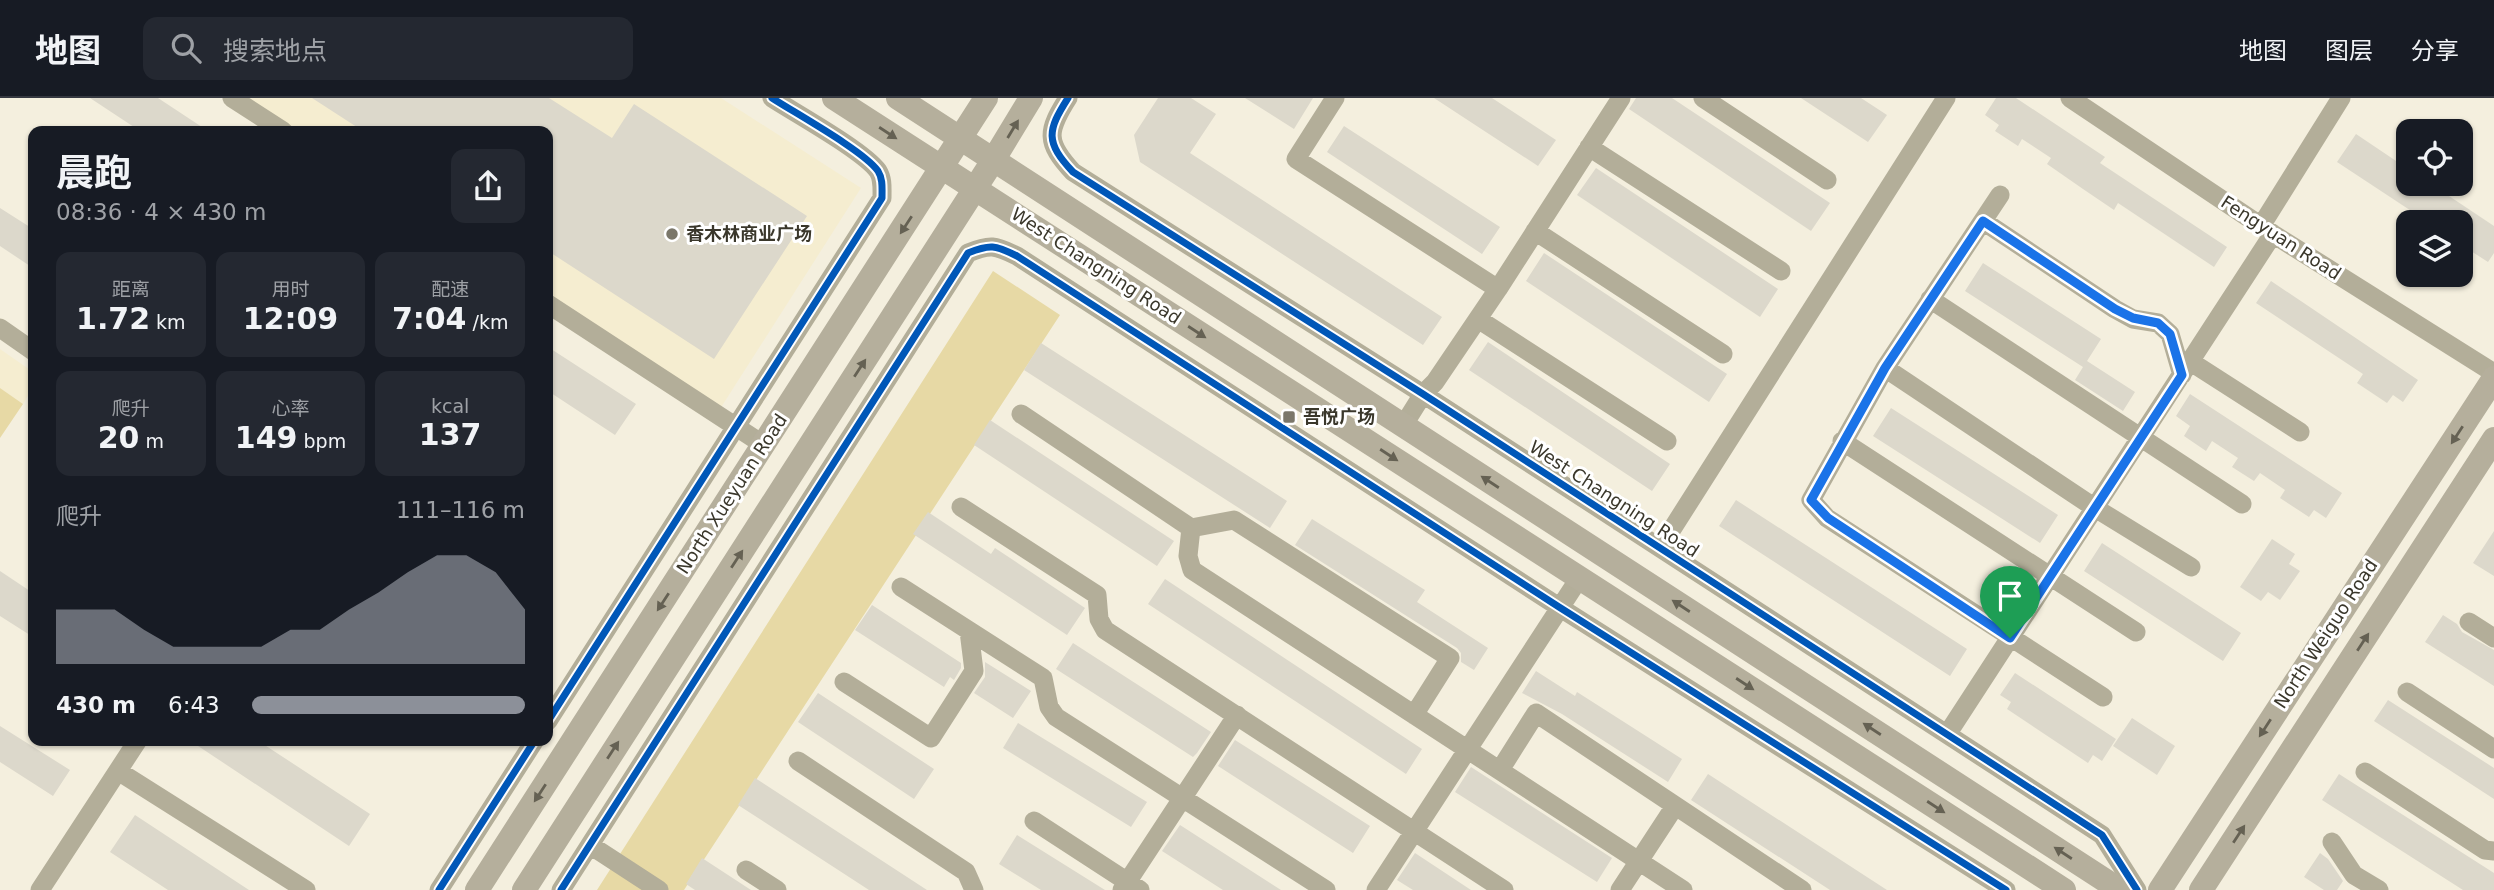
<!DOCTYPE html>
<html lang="zh">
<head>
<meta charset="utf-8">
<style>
  :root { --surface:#171b24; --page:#242831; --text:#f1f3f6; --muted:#9ea1a6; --line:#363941; --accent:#8c9099 }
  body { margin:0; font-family:"DejaVu Sans","Noto Sans SC",sans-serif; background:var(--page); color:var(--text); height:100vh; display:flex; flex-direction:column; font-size:26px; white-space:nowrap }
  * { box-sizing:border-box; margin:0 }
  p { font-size:23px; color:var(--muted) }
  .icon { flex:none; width:38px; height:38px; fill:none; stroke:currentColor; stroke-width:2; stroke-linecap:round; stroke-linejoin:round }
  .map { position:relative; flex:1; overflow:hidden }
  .sheet { position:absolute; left:28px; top:28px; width:525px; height:620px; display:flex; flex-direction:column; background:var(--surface); border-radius:14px; box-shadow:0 2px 5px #0004 }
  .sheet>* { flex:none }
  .tools { position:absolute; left:2396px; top:21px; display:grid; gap:14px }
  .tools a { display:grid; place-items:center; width:77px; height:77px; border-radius:14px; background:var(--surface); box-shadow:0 2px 5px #0004; font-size:35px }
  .pin { position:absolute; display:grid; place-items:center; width:60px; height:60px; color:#fff; margin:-72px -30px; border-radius:50% 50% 50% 0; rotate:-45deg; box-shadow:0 0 7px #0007 }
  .pin .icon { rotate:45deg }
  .round { display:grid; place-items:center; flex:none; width:74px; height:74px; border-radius:14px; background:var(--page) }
  .headline { display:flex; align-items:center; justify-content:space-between; height:119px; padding:0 28px }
  h1 { font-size:38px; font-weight:700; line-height:52px }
  .metrics { display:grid; grid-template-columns:repeat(3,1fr); gap:10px; height:119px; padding:7px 28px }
  .metrics div { display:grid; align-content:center; border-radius:14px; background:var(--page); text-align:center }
  .metrics b { font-size:30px; font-weight:700 }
  .metrics small { font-size:19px; font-weight:400 }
  .metrics p { font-size:19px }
  .chart { height:196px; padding:14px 28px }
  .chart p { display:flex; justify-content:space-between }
  .chart svg { width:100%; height:126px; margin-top:7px; fill:var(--accent); opacity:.7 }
  ul { padding:0 28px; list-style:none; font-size:23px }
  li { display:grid; grid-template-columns:112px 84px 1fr; align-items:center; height:52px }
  li i { height:18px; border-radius:9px; background:var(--accent) }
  header { display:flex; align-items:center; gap:42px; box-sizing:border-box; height:98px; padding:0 35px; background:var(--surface); border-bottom:2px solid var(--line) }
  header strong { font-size:33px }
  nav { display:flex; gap:38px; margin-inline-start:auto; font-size:24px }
  .search { width:490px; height:63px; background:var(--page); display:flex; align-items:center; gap:18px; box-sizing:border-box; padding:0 24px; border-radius:14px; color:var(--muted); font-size:26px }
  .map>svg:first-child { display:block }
  .built { fill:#f5edd0 }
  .green { fill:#e7d9a5 }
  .building { fill:#dcd8cb }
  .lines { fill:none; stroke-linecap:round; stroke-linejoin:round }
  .minor { stroke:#b3ae99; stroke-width:19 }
  .major { stroke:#b5af9c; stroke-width:24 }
  .cycleway-casing { stroke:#fff; stroke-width:11 }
  .cycleway { stroke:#0057b8; stroke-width:7 }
  .oneway { fill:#656153 }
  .route-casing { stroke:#fff; stroke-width:14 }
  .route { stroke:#1a73e8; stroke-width:9 }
  .poi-dot { fill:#7b776a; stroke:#fff; stroke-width:2.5 }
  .labels { text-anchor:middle; stroke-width:6; stroke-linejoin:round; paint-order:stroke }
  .poi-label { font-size:18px; font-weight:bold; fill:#3a372b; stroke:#fff; text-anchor:start }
  .street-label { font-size:18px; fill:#3a372b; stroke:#fff }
</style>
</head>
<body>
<header>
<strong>地图</strong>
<div class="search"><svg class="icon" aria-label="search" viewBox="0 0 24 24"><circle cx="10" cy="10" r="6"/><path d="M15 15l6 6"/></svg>搜索地点</div>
<nav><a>地图</a><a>图层</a><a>分享</a></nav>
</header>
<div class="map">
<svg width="2494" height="792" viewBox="0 0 2494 792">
  <rect width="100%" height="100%" fill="#f4efde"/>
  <path class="built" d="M238,0h483l140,90 -141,221 -172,-111v-167h-258z
    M0,251l33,23v15l-10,17 -23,-16z"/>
  <path class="green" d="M993,173l67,44 -376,575h-87z
    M0,290l23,16 -23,34z"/>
  <path class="building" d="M90,0h68l50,33h-68z
    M312,0h237l63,40 22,-34 173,112 -93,143 -166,-108v-120h-185z
    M1158,0h33l25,16 -26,39 252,164 -19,28 -283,-183 -6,-27z
    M1245,0h68l-19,31z
    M1434,0h58l64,42 -18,26z
    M1636,0h36l158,105 -19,28 -182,-122z
    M1801,0h60l26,17 -19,27z
    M1996,0h20l89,59 -5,6 127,84 -13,20 -96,-64 -4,7 -31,-21 -36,-25 4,-6 -29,-19 -4,7 -23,-15 4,-6 -14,-10z
    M1344,28l156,101 -18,27 -155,-102z
    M2356,36l52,35v15h23l63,42v27l-6,9 -28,-18v-22h-32l-91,-60z
    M1596,70l182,121 -18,28 -183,-122z
    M0,110l33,21v39l-33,-22z
    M1544,155l183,121 -18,28 -183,-121z
    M1983,165l118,76 -14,22 48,31 -12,19 -48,-31 8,-13 -118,-76z
    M2271,183l147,99 -15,22 -10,-7 -6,8 -30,-20 6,-9 -107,-71z
    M1488,244l182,122 -18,27 -183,-121z
    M1041,245l246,158 -17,27 -246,-158z
    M548,249l88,57 -21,31 -67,-44z
    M2190,296l152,99 -16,25 -12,-8 -5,7 -29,-19 5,-8 -25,-17 -6,8 -22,-14 6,-9 -26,-17 -6,10 -22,-15 6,-10 -14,-10z
    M1891,310l167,107 -18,28 -167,-107z
    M990,322l184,121 -17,25 -183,-121z
    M1736,402l231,149 -17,27 -231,-150z
    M928,414l63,42 4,-6 90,60 -18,27 -154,-101z
    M1312,421l113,71 -8,12 71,46 -14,22 -13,-8v-9l-4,-5 -162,-103z
    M2494,433v45l-21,-13z
    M2272,441l23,15 -6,10 11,7 -20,29 -12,-8 -7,9 -21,-14z
    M2102,445l139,90 -18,28 -139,-90z
    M0,473l33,22v44l-33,-21z
    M1165,481l257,170 -16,25 -258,-170z
    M872,507l89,58v5l-7,12 -4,-3 -6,10 -89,-57z
    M2443,517l14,9 5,8 32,18v36l-69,-44z
    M1073,545l138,89 -14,21 -4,4 -137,-88z
    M985,564l46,29 -18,27 -39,-25 11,-16z
    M1536,573l39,25 2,-4 105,67 -14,23 -106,-68 -40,-21z
    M2015,575l101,66 -14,22 -9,-6 -5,8 -81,-54 4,-7 -11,-7z
    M818,595l116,76 -20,30 -116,-77z
    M2388,602l106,68v31l-120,-78z
    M2132,620l43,28 -18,29 -44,-29z
    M1018,625l129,79 -16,25 -128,-79z
    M0,628l70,44 -17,26 -53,-34z
    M189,642h68l113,74 -21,32z
    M1235,642l135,86 -17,27 -135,-87z
    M1471,669l141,91 -15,24 -142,-90z
    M1708,676l179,116h-57l-139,-90z
    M2339,676l155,99v17h-31l-141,-90z
    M755,680l172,112h-58l-131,-85z
    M135,717l114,75h-81l-58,-38z
    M1180,727l101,65h-58l-61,-39z
    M1017,737l88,55h-64l-42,-26z
    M1415,755l56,37h-58l-16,-10z
    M2320,755l8,6 15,22 -6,9h-13l-20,-13z
    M702,760l49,32h-56l-9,-6z"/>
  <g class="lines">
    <path class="minor" d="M232,0l51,33
      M1068,0c-21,33 -23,44 5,74l350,222 679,441 35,55
      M1335,0l-39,61 202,130
      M1703,0l124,82
      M2070,0l203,136 221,139
      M1589,49l192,124
      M2000,97l-115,173 -74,132 16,18 276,179
      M1983,123l132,88 18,10 25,4 12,11 12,41
      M2261,128l80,-128
      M1535,133l188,123
      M1930,201l312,205
      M548,206l216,141
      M1478,221l189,122
      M0,230l33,23
      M2191,264l109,70
      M1885,270l210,140 96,59
      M1021,316l170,114 -3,28 4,14 491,320
      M1403,328l20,-32 12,-12 63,-93 123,-191
      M1842,343l294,191
      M961,409l136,88 2,24 6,11 399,260
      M1191,430l43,-8 216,138 -36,57
      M1660,450l286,-450
      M901,489l142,91 6,29 7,10 270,173
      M2469,524l25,16
      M844,584l87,56 43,-67 -5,-40
      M2407,594l87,57
      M548,623l334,-523c0,-10 1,-19 -4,-27 -14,-20 -83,-58 -106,-73
      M1948,635l325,-499
      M798,663l168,111 8,18
      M1500,672l36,-57 266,177
      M118,673l188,119
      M2365,674l120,78 9,1
      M1034,723l106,69
      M2332,744l22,33 25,15
      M590,747l69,45
      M746,772l31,20
      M40,792l98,-150
      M439,792l96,-150
      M561,792l407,-637c22,-9 27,-8 49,3l542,351 447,283
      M1122,792l115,-175
      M1376,792l204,-313
      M1620,792l55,-84"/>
    <path class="major" d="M834,0l1230,792
      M898,0l1222,792
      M477,792l509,-792
      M524,792l470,-731 37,-61
      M2160,792l334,-512
      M2201,792l293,-451"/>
    <defs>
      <path id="cycleway" d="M1068,0c-21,33 -23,44 5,74l350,222 679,441 35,55
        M548,623l334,-523c0,-10 1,-19 -4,-27 -14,-20 -83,-58 -106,-73
        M439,792l96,-150
        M561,792l407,-637c22,-9 27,-8 49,3l542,351 447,283"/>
    </defs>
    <use href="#cycleway" class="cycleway-casing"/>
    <use href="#cycleway" class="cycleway"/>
  </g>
  <defs><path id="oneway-solid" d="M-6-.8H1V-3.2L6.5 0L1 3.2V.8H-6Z" transform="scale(1.75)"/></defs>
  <g class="oneway">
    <use href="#oneway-solid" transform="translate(1013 31) rotate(-59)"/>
    <use href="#oneway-solid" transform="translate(888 35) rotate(33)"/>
    <use href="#oneway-solid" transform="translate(906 127) rotate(123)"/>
    <use href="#oneway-solid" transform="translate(1197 234) rotate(33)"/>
    <use href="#oneway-solid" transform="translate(860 270) rotate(-57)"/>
    <use href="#oneway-solid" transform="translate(2457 337) rotate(123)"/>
    <use href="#oneway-solid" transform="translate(1389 357) rotate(33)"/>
    <use href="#oneway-solid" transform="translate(1490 384) rotate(-147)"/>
    <use href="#oneway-solid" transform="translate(737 461) rotate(-57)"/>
    <use href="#oneway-solid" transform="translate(663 504) rotate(123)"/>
    <use href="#oneway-solid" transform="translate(1681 508) rotate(-147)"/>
    <use href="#oneway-solid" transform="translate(2363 544) rotate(-57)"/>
    <use href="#oneway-solid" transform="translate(1745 586) rotate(33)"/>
    <use href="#oneway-solid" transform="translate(2265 630) rotate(123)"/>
    <use href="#oneway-solid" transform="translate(1872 631) rotate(-147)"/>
    <use href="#oneway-solid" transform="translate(613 652) rotate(-57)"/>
    <use href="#oneway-solid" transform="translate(540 695) rotate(123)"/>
    <use href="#oneway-solid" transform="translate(1936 709) rotate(33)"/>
    <use href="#oneway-solid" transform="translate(2239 736) rotate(-57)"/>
    <use href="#oneway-solid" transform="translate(2063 755) rotate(-147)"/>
  </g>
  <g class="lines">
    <defs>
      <path id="route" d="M1983,123l132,88 18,9 25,5 12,11 12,41 -172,263 -182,-120 -17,-18 74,-132z"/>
    </defs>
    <use href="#route" class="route-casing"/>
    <use href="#route" class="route"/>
  </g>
  <g class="poi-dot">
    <circle cx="672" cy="136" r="7"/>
    <rect x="1282" y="312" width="14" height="14" rx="3.5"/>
  </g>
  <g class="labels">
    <g class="poi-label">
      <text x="686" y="142">香木林商业广场</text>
      <text x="1303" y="325">吾悦广场</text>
    </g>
    <g class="street-label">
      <text transform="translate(2281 140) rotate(33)" y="6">Fengyuan Road</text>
      <text transform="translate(1096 168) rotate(33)" y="6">West Changning Road</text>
      <text transform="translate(732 396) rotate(-57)" y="6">North Xueyuan Road</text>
      <text transform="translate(1614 401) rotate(33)" y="6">West Changning Road</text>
      <text transform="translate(2326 536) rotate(-57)" y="6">North Weiguo Road</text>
    </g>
  </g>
</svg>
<div class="tools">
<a><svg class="icon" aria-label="locate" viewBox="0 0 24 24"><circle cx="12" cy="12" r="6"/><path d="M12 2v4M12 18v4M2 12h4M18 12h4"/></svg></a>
<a><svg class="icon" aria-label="layers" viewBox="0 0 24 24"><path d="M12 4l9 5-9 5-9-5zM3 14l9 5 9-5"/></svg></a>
</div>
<div class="pin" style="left:2010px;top:540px;background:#1e9e55"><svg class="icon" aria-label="arrive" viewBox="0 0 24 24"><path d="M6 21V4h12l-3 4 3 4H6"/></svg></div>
<section class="sheet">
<div class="headline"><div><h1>晨跑</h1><p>08:36 · 4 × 430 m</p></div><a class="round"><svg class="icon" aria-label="share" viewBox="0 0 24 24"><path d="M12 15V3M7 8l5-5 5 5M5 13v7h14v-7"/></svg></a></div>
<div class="metrics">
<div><p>距离</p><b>1.72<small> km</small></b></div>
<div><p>用时</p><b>12:09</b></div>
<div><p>配速</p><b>7:04<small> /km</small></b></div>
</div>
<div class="metrics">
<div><p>爬升</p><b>20<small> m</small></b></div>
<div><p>心率</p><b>149<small> bpm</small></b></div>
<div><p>kcal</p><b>137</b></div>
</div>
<div class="chart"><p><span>爬升</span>111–116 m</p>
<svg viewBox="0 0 160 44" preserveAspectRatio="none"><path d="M0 44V25L10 25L20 25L30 32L40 38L50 38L60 38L70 38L80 32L90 32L100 25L110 19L120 12L130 6L140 6L150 12L160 25V44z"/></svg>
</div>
<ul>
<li><b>430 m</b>6:43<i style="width:100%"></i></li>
</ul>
</section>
</div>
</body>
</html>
